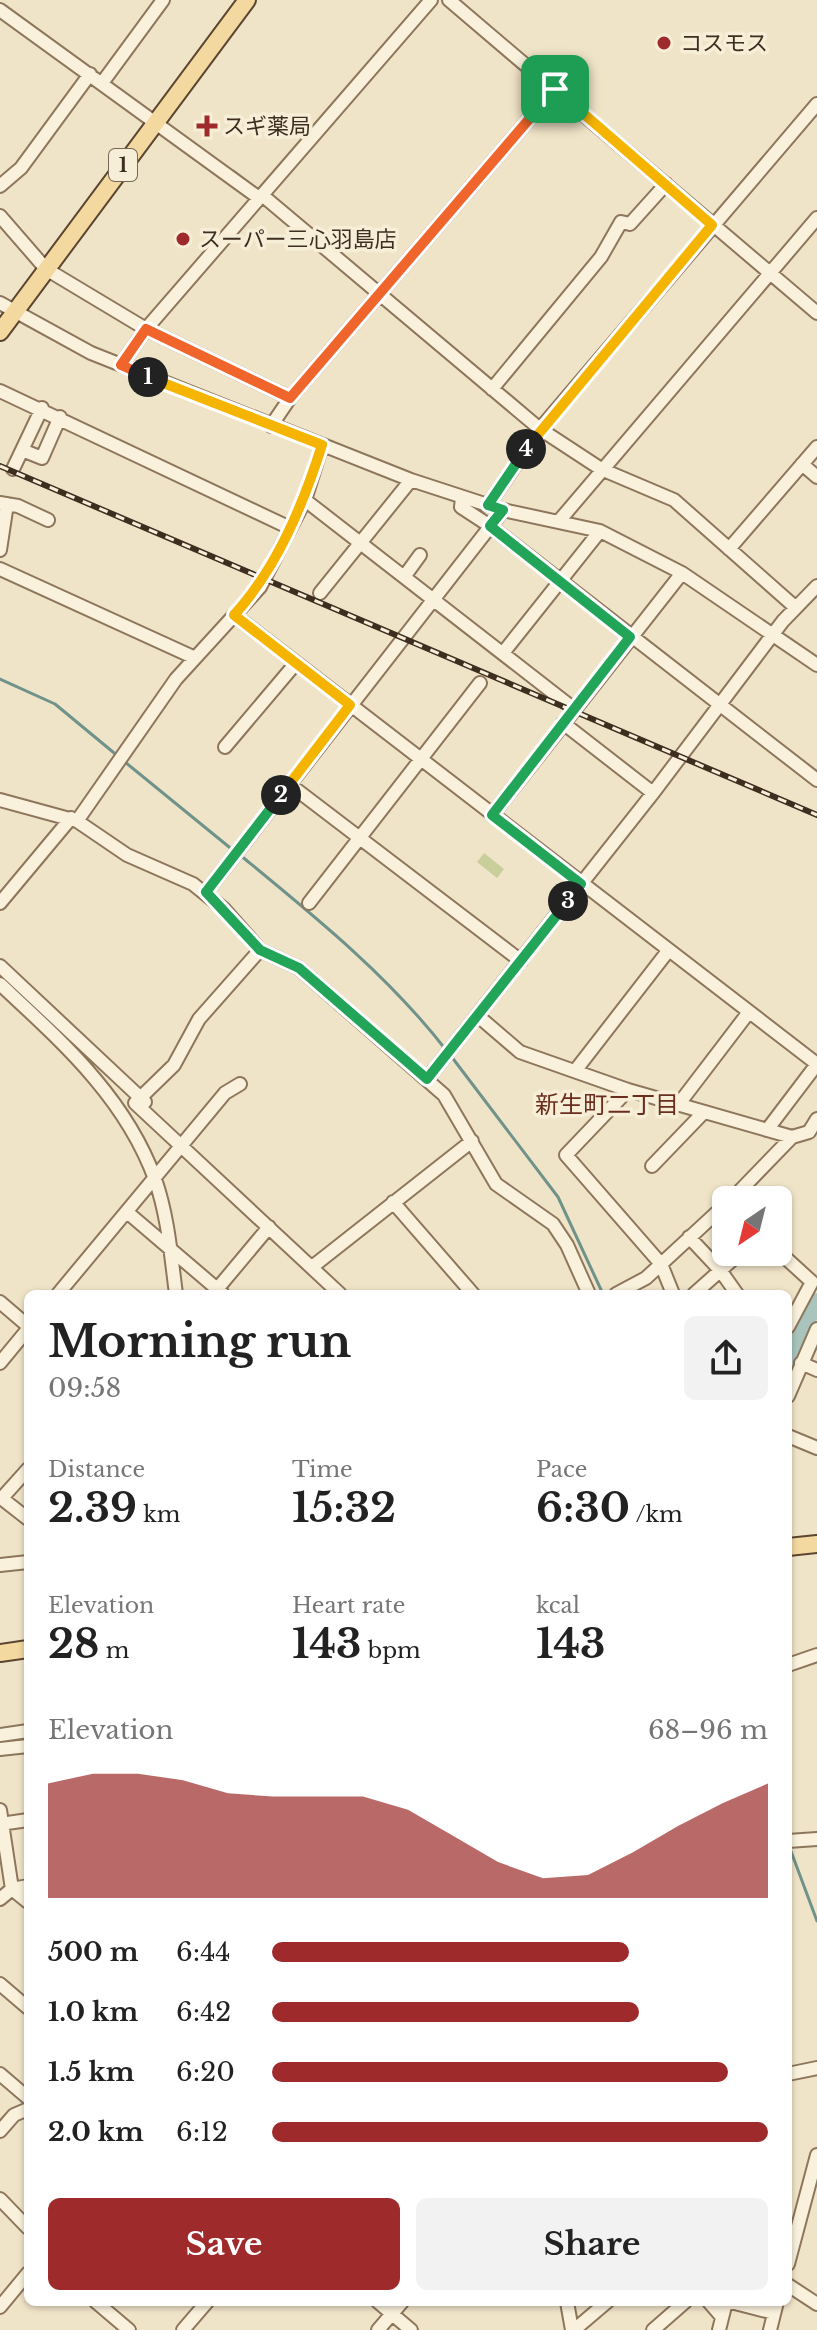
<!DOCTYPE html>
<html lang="en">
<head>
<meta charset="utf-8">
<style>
  :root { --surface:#fff; --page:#f2f2f2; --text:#222; --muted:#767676; --accent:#9e2a2b }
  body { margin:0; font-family:"Libre Baskerville","Noto Sans JP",serif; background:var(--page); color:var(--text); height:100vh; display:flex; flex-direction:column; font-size:30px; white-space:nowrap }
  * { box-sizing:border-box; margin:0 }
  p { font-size:26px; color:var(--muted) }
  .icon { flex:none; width:44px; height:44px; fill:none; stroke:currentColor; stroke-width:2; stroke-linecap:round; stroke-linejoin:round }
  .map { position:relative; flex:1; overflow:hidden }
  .details { position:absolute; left:24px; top:1290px; width:768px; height:1016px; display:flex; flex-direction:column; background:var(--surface); border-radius:12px; box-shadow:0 2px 6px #0004 }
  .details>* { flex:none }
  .needle { width:52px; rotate:215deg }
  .tools { position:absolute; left:712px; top:1186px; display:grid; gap:16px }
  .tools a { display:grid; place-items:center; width:80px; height:80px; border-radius:12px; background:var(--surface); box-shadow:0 2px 6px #0004; font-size:40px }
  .pin { position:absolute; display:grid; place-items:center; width:68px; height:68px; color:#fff; margin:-34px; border-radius:16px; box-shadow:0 4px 12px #0006 }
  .km { position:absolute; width:40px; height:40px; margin:-20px; border-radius:50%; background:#222; color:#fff; font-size:22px; line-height:40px; text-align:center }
  .round { display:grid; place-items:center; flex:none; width:84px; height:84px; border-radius:12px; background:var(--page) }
  .summary { display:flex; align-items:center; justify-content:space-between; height:136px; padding:0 24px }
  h1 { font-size:44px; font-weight:800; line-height:60px }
  .figures { display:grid; grid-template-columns:repeat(3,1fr); gap:12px; height:136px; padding:8px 24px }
  .figures div { display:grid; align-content:center }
  .figures b { font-size:40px; font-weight:800 }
  .figures small { font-size:22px; font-weight:400 }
  .figures p { font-size:22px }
  .chart { height:224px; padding:16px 24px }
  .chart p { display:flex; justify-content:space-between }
  .chart svg { width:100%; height:144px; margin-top:8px; fill:var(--accent); opacity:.7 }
  .button { display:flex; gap:16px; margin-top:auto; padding:16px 24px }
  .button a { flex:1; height:92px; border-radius:12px; background:var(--accent); color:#fff; font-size:32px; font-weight:800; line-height:92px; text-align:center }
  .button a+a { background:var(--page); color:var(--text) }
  ul { padding:0 24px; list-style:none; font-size:26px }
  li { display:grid; grid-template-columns:128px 96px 1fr; align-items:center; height:60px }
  li i { height:20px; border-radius:10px; background:var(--accent) }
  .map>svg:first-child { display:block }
  .green { fill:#c9cf9b }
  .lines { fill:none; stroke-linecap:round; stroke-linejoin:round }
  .stream { stroke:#6f938a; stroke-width:3 }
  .river { stroke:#a9c4bc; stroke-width:16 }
  .minor-casing { stroke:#8d765c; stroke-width:16 }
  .major-casing { stroke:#5b4430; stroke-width:20 }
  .minor { stroke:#faf1dc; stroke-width:12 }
  .major { stroke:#f3d9a0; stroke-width:16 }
  .rail-casing { stroke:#3d2e20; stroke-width:6 }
  .rail { stroke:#f7eed8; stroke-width:3; stroke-dasharray:9; stroke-linecap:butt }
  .split-1-casing { stroke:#fff; stroke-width:16 }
  .split-2-casing { stroke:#fff; stroke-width:16 }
  .split-3-casing { stroke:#fff; stroke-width:16 }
  .split-4-casing { stroke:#fff; stroke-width:16 }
  .split-5-casing { stroke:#fff; stroke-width:16 }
  .split-1 { stroke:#f0652b; stroke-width:10 }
  .split-2 { stroke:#f5b400; stroke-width:10 }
  .split-3 { stroke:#22a559; stroke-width:10 }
  .split-4 { stroke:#22a559; stroke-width:10 }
  .split-5 { stroke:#f5b400; stroke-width:10 }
  .poi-dot { fill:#9e2a2b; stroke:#f7eed8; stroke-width:3 }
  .labels { text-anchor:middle; stroke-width:7; stroke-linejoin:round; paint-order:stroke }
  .shield { fill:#f7eed8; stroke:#756857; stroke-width:2 }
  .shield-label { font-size:20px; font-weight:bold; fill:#3d2e20 }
  .poi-label { font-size:22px; fill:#3d2e20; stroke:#f7eed8; text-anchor:start }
  .neighbourhood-label { font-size:24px; fill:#6b2e1e; stroke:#f7eed8 }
</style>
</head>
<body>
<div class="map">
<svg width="817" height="2330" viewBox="0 0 817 2330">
  <rect width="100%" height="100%" fill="#f0e4c8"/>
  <path class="green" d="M484,853l20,16 -7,9 -20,-16z"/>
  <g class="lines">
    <path class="stream" d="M233,171l25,19
      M0,679l55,25 64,53
      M125,762l109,89
      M240,855c73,60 148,120 206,195
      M451,1056l107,141 45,97
      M0,1742l28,-3
      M789,1846l28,75"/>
    <path class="river" d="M788,1360l29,-59"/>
    <defs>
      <path id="minor" d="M449,0l368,313
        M0,10l259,188
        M102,83l61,-83
        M0,186l21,-18 69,-94
        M262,195l278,234 61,40 73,31 121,107
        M0,216l46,53 100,60 144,69
        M0,303l91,50 320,127 92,30 97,21 82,42 135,92
        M121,365l25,-36 285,-329
        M492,389l109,-132 20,-35 9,2 36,-40
        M0,391l288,136
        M271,426l19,-28 265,-309
        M22,450l20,8 18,-41
        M802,464l15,13
        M13,469l29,-61
        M462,498l-1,9 29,19 327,254
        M305,500l269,209
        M0,503l18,3 30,14
        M488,505l52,-76 277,-325
        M559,521l258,-303
        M729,549l88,-102
        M0,550l7,-46
        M0,569l193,88
        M404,577l16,-22
        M320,593l91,-113
        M234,615l583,449
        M503,653l97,-122
        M563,723l90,70
        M225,747l71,-84
        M289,784l232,177
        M0,800l77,21 50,34 66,29 31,25 36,41 39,18 145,127 52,89 57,40 14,21 22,49
        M492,815l190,-242
        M77,821l99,-142 84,-92 45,-87 17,-55
        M206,892l297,-382
        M0,903l71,-85
        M309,903l171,-220
        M260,950l-61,69 -25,46 -39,38 205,191
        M0,966l145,136
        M0,984c62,58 125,113 155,195 13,37 16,77 21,115
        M478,1016l42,36 108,38 164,47 -61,63
        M575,1071l93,-120
        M427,1079l226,-286 130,-172 34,-35
        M628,1090l-62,65 95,109 12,30
        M678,1105l71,-93
        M767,1130l50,-66
        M792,1137l17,-5 8,-13
        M652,1166l52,-54
        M393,1202l80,92
        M127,1212l96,82
        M689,1237l31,33 17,24
        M778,1251l34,31 -24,45
        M312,1267l160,-126
        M58,1294l167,-201 15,-9
        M213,1294l56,-67
        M616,1294l30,-16 80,-74
        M694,1294l47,-42
        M0,1302l28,24
        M0,1363l28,-34
        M801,1363l16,7
        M788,1396l29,-67
        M788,1436l29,12
        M0,1497l28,22
        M2,1498l26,-29
        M0,1565l28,-3
        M788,1665l29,-10
        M0,1735l28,-4
        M0,1749l28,-3
        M0,1810l12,79 16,13
        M0,1824l28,-4
        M788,1841l29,-2
        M0,1899l12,-10 16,-3
        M0,1984l28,24
        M0,2074l28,24
        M788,2074l29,-6
        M0,2131l14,-16 14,-6
        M0,2199l28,29
        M788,2264l29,-109
        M788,2285l29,19
        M96,2302l33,28
        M378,2302l33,28
        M567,2302l5,28
        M709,2302l13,15
        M731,2302l43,11
        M0,2307l28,-34
        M183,2330l24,-28
        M378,2330l24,-28
        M574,2330l33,-28
        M653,2330l32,-28
        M719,2330l7,-28
        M770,2330l7,-28"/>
      <path id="major" d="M0,332l247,-332
        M788,1547l29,-3
        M0,1653l28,-4"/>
    </defs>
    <use href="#minor" class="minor-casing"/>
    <use href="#major" class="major-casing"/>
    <use href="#minor" class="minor"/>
    <use href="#major" class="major"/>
    <defs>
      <path id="rail" d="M0,466l817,349"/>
    </defs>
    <use href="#rail" class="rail-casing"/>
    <use href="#rail" class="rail"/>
  </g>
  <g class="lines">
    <defs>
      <path id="split-1" d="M148,377l-27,-12 25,-36 144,69 265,-309"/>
      <path id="split-2" d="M148,377l174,68c-19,60 -45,123 -88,170l116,90 -69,90"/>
      <path id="split-3" d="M281,795l-75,97 54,58 39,18 128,111 141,-178"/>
      <path id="split-4" d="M526,449l-38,56 15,5 -13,16 140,111 -138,178 89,69 -13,17"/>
      <path id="split-5" d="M526,449l186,-224 -157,-136"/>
    </defs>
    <use href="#split-1" class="split-1-casing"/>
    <use href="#split-2" class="split-2-casing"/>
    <use href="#split-3" class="split-3-casing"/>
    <use href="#split-4" class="split-4-casing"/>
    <use href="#split-5" class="split-5-casing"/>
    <use href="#split-1" class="split-1"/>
    <use href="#split-2" class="split-2"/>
    <use href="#split-3" class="split-3"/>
    <use href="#split-4" class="split-4"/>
    <use href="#split-5" class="split-5"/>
  </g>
  <g class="poi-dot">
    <circle cx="664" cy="43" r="8"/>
    <path d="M203 114h8v8h8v8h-8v8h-8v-8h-8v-8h8z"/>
    <circle cx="183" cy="239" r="8"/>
  </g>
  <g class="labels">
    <rect class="shield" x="109" y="149" width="28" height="32" rx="6"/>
    <g class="shield-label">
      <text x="123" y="172">1</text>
    </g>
    <g class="poi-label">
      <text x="680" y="51">コスモス</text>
      <text x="223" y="134">スギ薬局</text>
      <text x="199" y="247">スーパー三心羽島店</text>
    </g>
    <g class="neighbourhood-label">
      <text x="607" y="1113">新生町二丁目</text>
    </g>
  </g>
</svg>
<div class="tools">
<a><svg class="needle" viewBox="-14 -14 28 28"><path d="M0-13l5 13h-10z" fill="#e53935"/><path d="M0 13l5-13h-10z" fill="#767676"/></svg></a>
</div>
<div class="pin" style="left:555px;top:89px;background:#1e9e55"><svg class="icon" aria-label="arrive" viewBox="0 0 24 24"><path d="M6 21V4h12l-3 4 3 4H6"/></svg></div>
<b class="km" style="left:148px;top:377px">1</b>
<b class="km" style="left:281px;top:795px">2</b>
<b class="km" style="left:568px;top:901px">3</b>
<b class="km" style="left:526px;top:449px">4</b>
<section class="details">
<div class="summary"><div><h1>Morning run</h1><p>09:58</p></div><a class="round"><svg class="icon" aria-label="share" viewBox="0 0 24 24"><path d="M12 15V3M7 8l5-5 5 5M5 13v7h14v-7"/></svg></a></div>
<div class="figures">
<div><p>Distance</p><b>2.39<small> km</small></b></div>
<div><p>Time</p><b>15:32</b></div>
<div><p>Pace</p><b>6:30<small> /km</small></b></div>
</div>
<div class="figures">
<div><p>Elevation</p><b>28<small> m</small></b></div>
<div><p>Heart rate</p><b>143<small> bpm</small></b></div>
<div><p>kcal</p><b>143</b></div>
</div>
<div class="chart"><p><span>Elevation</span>68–96 m</p>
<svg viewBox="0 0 160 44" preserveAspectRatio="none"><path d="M0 44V9L10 6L20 6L30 8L40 12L50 13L60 13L70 13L80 17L90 25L100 33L110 38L120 37L130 30L140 22L150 15L160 9V44z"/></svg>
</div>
<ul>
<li><b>500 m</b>6:44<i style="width:72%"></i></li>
<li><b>1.0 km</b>6:42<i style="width:74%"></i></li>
<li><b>1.5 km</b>6:20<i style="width:92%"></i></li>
<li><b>2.0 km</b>6:12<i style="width:100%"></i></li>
</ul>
<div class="button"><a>Save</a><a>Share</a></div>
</section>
</div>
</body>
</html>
